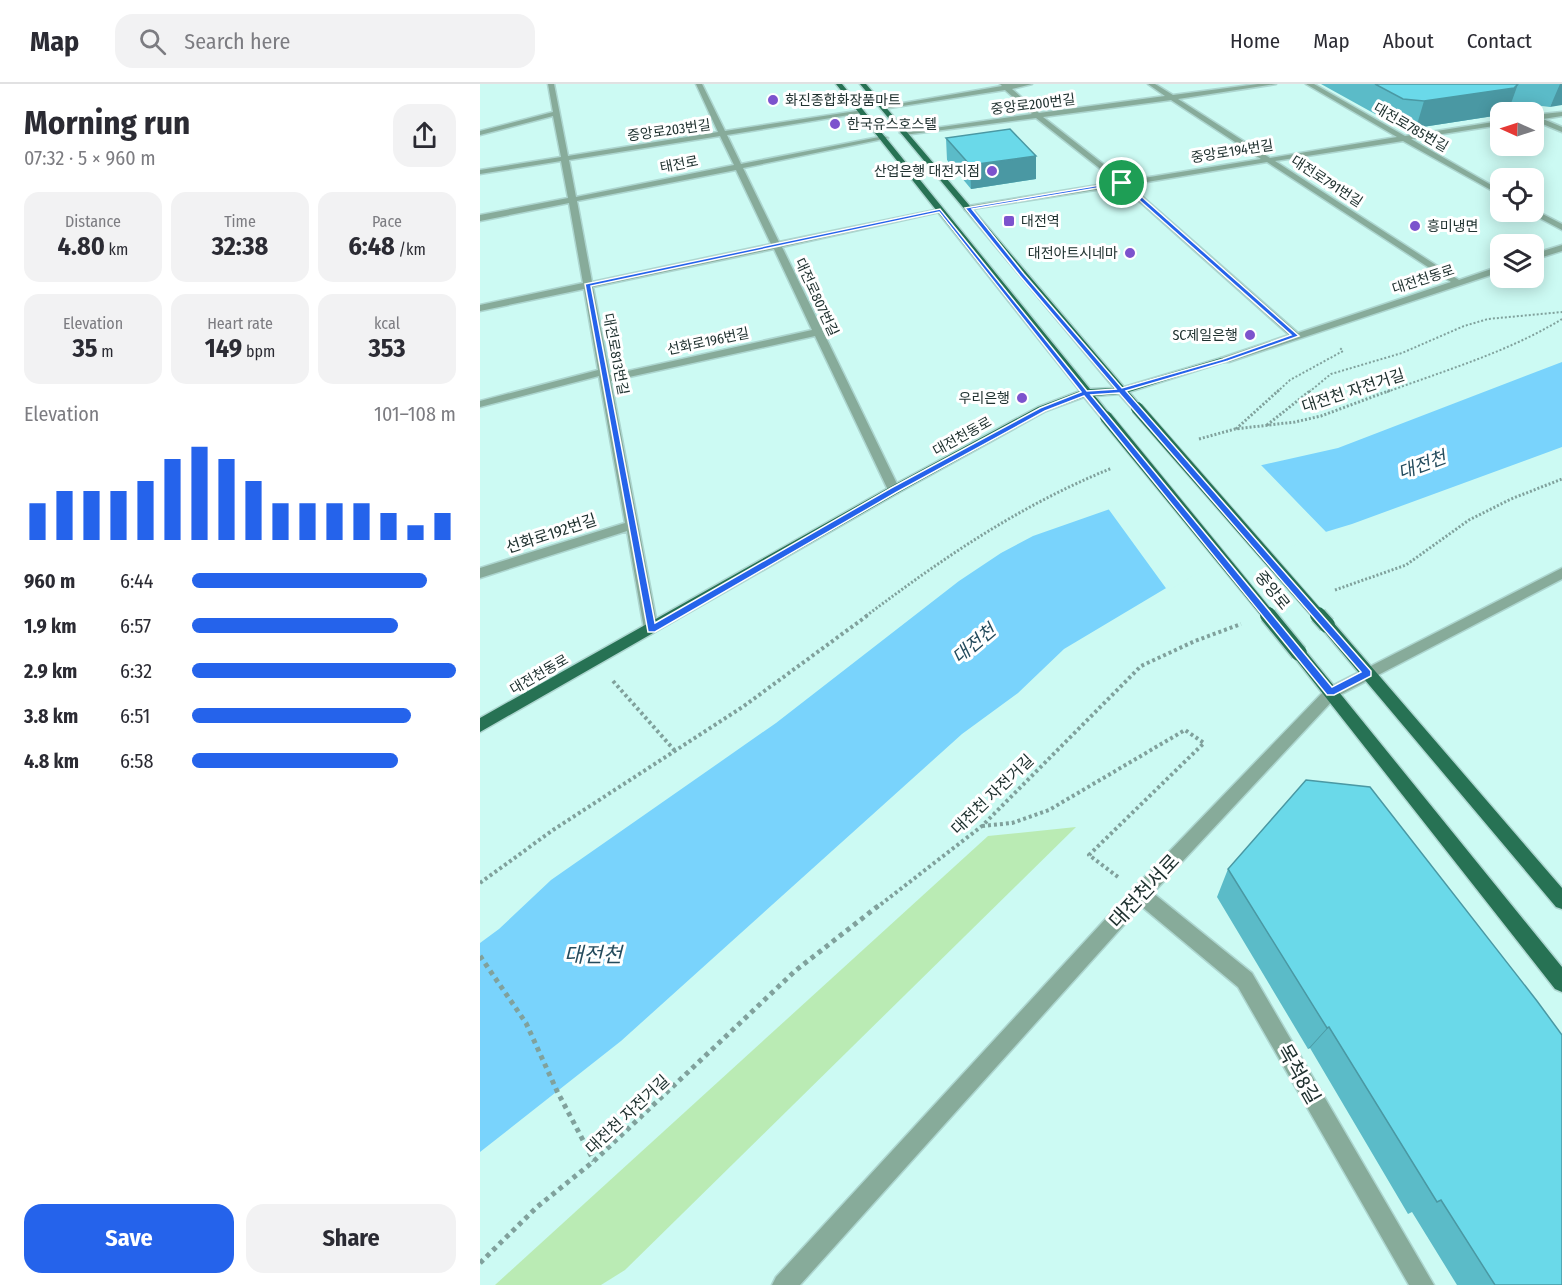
<!DOCTYPE html>
<html lang="en">
<head>
<meta charset="utf-8">
<style>
  :root { --surface:#fff; --page:#f2f2f3; --text:#2b2b33; --muted:#7c7c81; --line:#e1e1e2; --accent:#2563eb }
  body { margin:0; font-family:"Fira Sans Condensed","Noto Sans KR",sans-serif; background:var(--page); color:var(--text); height:100vh; display:flex; flex-direction:column; font-size:22px; white-space:nowrap }
  * { box-sizing:border-box; margin:0 }
  p { font-size:20px; color:var(--muted) }
  .icon { flex:none; width:33px; height:33px; fill:none; stroke:currentColor; stroke-width:2; stroke-linecap:round; stroke-linejoin:round }
  .map { position:relative; flex:1; overflow:hidden }
  .panel { display:flex; flex-direction:column; background:var(--surface); width:480px }
  .panel>* { flex:none }
  .needle { width:39px; rotate:273deg }
  .controls { position:absolute; left:1010px; top:18px; display:grid; gap:12px }
  .controls a { display:grid; place-items:center; width:54px; height:54px; border-radius:12px; background:var(--surface); box-shadow:0 3px 15px #0003; font-size:30px }
  .pin { position:absolute; display:grid; place-items:center; width:51px; height:51px; color:#fff; margin:-26px; border:3px solid #fff; border-radius:50%; box-shadow:0 2px 6px #0007 }
  .round { display:grid; place-items:center; flex:none; width:63px; height:63px; border-radius:18px; background:var(--page) }
  .headline { display:flex; align-items:center; justify-content:space-between; height:102px; padding:0 24px }
  h1 { font-size:33px; font-weight:700; line-height:45px }
  .metrics { display:grid; grid-template-columns:repeat(3,1fr); gap:9px; height:102px; padding:6px 24px }
  .metrics div { display:grid; align-content:center; border-radius:15px; background:var(--page); text-align:center }
  .metrics b { font-size:26px; font-weight:700 }
  .metrics small { font-size:16px; font-weight:400 }
  .metrics p { font-size:16px }
  .chart { height:168px; padding:12px 24px }
  .chart p { display:flex; justify-content:space-between }
  .chart svg { width:100%; height:108px; margin-top:6px; stroke:var(--accent); stroke-width:6 }
  .primary-button { display:flex; gap:12px; margin-top:auto; padding:12px 24px }
  .primary-button a { flex:1; height:69px; border-radius:18px; background:var(--accent); color:#fff; font-size:24px; font-weight:700; line-height:69px; text-align:center }
  .primary-button a+a { background:var(--page); color:var(--text) }
  ul { padding:0 24px; list-style:none; font-size:20px }
  li { display:grid; grid-template-columns:96px 72px 1fr; align-items:center; height:45px }
  li i { height:15px; border-radius:8px; background:var(--accent) }
  header { display:flex; align-items:center; gap:36px; box-sizing:border-box; height:84px; padding:0 30px; background:var(--surface); border-bottom:2px solid var(--line) }
  header strong { font-size:28px }
  nav { display:flex; gap:33px; margin-inline-start:auto; font-size:21px }
  .search { width:420px; height:54px; background:var(--page); display:flex; align-items:center; gap:15px; box-sizing:border-box; padding:0 21px; border-radius:18px; color:var(--muted); font-size:22px }
  main { display:flex; flex:1; min-height:0 }
  .map>svg:first-child { display:block }
  .green { fill:#baebb4 }
  .water { fill:#79d3fc }
  .pier { fill:#ccfaf3 }
  .lines { fill:none; stroke-linecap:round; stroke-linejoin:round }
  .minor-casing { stroke:#add6d0; stroke-width:3 }
  .major-casing { stroke:#add6d0; stroke-width:3 }
  .path-far3 { stroke:#80a19c; stroke-width:2; stroke-dasharray:2 2; stroke-linecap:butt }
  .path-far2 { stroke:#80a19c; stroke-width:3; stroke-dasharray:2 2; stroke-linecap:butt }
  .path-far1 { stroke:#80a19c; stroke-width:4; stroke-dasharray:3 3; stroke-linecap:butt }
  .path { stroke:#80a19c; stroke-width:5; stroke-dasharray:4.5 4.5; stroke-linecap:butt }
  .minor { fill:#87ab9a; fill-rule:evenodd }
  .major { fill:#277254; fill-rule:evenodd }
  .major-bridge-far1-casing { stroke:#add6d0; stroke-width:14; stroke-linecap:butt }
  .major-bridge-casing { stroke:#add6d0; stroke-width:19; stroke-linecap:butt }
  .major-bridge-far1 { stroke:#277254; stroke-width:12 }
  .major-bridge { stroke:#277254; stroke-width:16 }
  .wall { fill:#5bbbc8 }
  .shaded-wall { fill:#4a98a3 }
  .building { fill:#6ad9e9; stroke:#4a98a3; stroke-width:1.5 }
  .route { fill:#2563eb; stroke:#fff; stroke-width:1.5; fill-rule:evenodd }
  .poi-dot { fill:#7c53cd; stroke:#fff; stroke-width:2 }
  .labels { text-anchor:middle; stroke-width:6; stroke-linejoin:round; paint-order:stroke }
  .far-poi-label { font-size:14px; fill:#203230; stroke:#fff; text-anchor:start }
  .far-street-label { font-size:14px; fill:#203230; stroke:#fff }
  .street-label { font-size:16px; fill:#203230; stroke:#fff }
  .water-label { font-size:18px; font-style:italic; fill:#244b5d; stroke:#fff }
  .near-street-label { font-size:20px; fill:#203230; stroke:#fff }
  .near-water-label { font-size:21px; font-style:italic; fill:#244b5d; stroke:#fff }
</style>
</head>
<body>
<header>
<strong>Map</strong>
<div class="search"><svg class="icon" aria-label="search" viewBox="0 0 24 24"><circle cx="10" cy="10" r="6"/><path d="M15 15l6 6"/></svg>Search here</div>
<nav><a>Home</a><a>Map</a><a>About</a><a>Contact</a></nav>
</header>
<main>
<section class="panel">
<div class="headline"><div><h1>Morning run</h1><p>07:32 · 5 × 960 m</p></div><a class="round"><svg class="icon" aria-label="share" viewBox="0 0 24 24"><path d="M12 15V3M7 8l5-5 5 5M5 13v7h14v-7"/></svg></a></div>
<div class="metrics">
<div><p>Distance</p><b>4.80<small> km</small></b></div>
<div><p>Time</p><b>32:38</b></div>
<div><p>Pace</p><b>6:48<small> /km</small></b></div>
</div>
<div class="metrics">
<div><p>Elevation</p><b>35<small> m</small></b></div>
<div><p>Heart rate</p><b>149<small> bpm</small></b></div>
<div><p>kcal</p><b>353</b></div>
</div>
<div class="chart"><p><span>Elevation</span>101–108 m</p>
<svg viewBox="0 0 160 44" preserveAspectRatio="none"><path d="M5 44V29M15 44V24M25 44V24M35 44V24M45 44V20M55 44V11M65 44V6M75 44V11M85 44V20M95 44V29M105 44V29M115 44V29M125 44V29M135 44V33M145 44V38M155 44V33"/></svg>
</div>
<ul>
<li><b>960 m</b>6:44<i style="width:89%"></i></li>
<li><b>1.9 km</b>6:57<i style="width:78%"></i></li>
<li><b>2.9 km</b>6:32<i style="width:100%"></i></li>
<li><b>3.8 km</b>6:51<i style="width:83%"></i></li>
<li><b>4.8 km</b>6:58<i style="width:78%"></i></li>
</ul>
<div class="primary-button"><a>Save</a><a>Share</a></div>
</section>
<div class="map">
<svg width="1082" height="1201" viewBox="0 0 1082 1201">
  <rect width="100%" height="100%" fill="#ccfaf3"/>
  <path class="green" d="M596,743l-451,443 -24,15h-106l493,-449z"/>
  <path class="water" d="M1082,278v85l-210,77 -159,48 -129,77 -46,44 -56,41 -341,307 -141,111v-209l19,-14 52,-49 225,-157 183,-142 42,-28 32,-17 154,-54 151,-34z"/>
  <path class="pier" d="M779,379l70,72 -135,40 -26,16 -61,-84 79,-28z"/>
  <g class="lines">
    <defs>
      <path id="minor" d="M68,0h6l14,72 150,-24 -22,-48h6l23,47 138,-21 -2,3 -134,22 14,29 143,-28 4,2 -145,30 36,74 161,-33 4,2 -162,36 118,243 -2,3h-8l-2,-3 -73,-154 -204,45 47,248 -7,5 -7,-5 -17,-98 -147,47v-10l145,-45 -26,-147 -119,31v-6l118,-31 -14,-81 -104,22v-6l103,-22 -14,-80 -89,18v-6l88,-17 -7,-37 -81,13v-4l81,-13 -8,-41 -73,19v-4l73,-19zM240,52l14,29 -158,32 -7,-37zM256,86l35,74 -179,38 -15,-81zM294,165l38,81 -202,45 -17,-88z
        M520,0h32l-20,5 27,24 126,-17 -17,-12h7l18,11 85,-11h18l-98,15 92,59 127,-21 -91,-53h8l91,52 95,-15v4l-89,14 89,51v5l-97,-54 -128,20 184,119 41,-14v6l-271,90h-8v-4l68,-23 -167,-149 -157,24 -1,-2 4,-2 149,-24 -81,-64 -132,17 -4,-2 132,-19 -27,-24 -122,19 -3,-2 122,-21zM691,16l90,59 -136,22 -82,-64zM787,78l184,120 -153,51 -169,-148z
        M980,0h8l59,28h-7z
        M1082,28v4l-19,3 19,8v5l-29,-12v-5z
        M1053,125l29,15v6l-32,-17z
        M1082,161v6l-29,9v-6z
        M1082,484v11l-226,118 -183,196 99,80 182,312h-25l-171,-298 -97,-81 -341,379h-28l4,-8 358,-389 192,-199z"/>
      <path id="major" d="M356,0h6l248,305 24,-1 -254,-304h6l258,303 97,-29 9,2 -101,32 14,16 -2,2h-8l-14,-16 -24,2 17,21 -2,2h-8l-18,-22 -38,14 -148,82 -418,239v-14l410,-231 148,-80 42,-16z
        M847,536l5,1 230,267v21l-6,-2 -234,-278 -2,-4 2,-4z
        M819,564l5,1 258,318v25l-7,-3 -261,-332 -2,-4 2,-4z"/>
    </defs>
    <use href="#minor" class="minor-casing"/>
    <use href="#major" class="major-casing"/>
    <path class="path-far3" d="M797,308l13,-12 53,-29 -3,-3
      M829,308l22,-18 71,-21 62,-27 24,-7 74,-7
      M907,308c59,-22 121,-40 175,-73"/>
    <path class="path-far2" d="M787,341l44,-35
      M756,345l43,-39
      M719,355l36,-10 60,-7 26,-6 70,-26
      M855,506l71,-25 63,-45 42,-21 51,-20
      M386,532c80,-60 153,-110 246,-148"/>
    <path class="path-far1" d="M133,597l63,71
      M502,742l30,-3 37,-13 136,-80 19,13 -115,112 29,22
      M0,799l73,-53 191,-124 124,-91
      M396,824l106,-82 159,-160 54,-25 46,-17"/>
    <path class="path" d="M0,872l46,67 31,68 37,70
      M0,1179l57,-56 57,-46 201,-190 83,-65"/>
    <use href="#minor" class="minor"/>
    <use href="#major" class="major"/>
    <defs>
      <path id="major-bridge-far1" d="M657,324l182,208
        M626,333l163,199"/>
      <path id="major-bridge" d="M788,531l31,38
        M838,531l9,10"/>
    </defs>
    <use href="#major-bridge-far1" class="major-bridge-far1-casing"/>
    <use href="#major-bridge" class="major-bridge-casing"/>
    <use href="#major-bridge-far1" class="major-bridge-far1"/>
    <use href="#major-bridge" class="major-bridge"/>
  </g>
  <path class="wall" d="M841,0h241l-12,23 -39,-5 -5,10h-6v3l-84,13 -21,-3z
    M466,54l90,41 -65,10 -24,-29z
    M748,785l334,416h-105l-45,-73 -4,2 -98,-166 -2,1 -91,-152z"/>
  <path class="shaded-wall" d="M1038,0l-9,25 -3,3h-6v3l-84,13 8,-27z
    M1080,0h2v21l-12,2z
    M556,72v23l-65,10 -1,-24z
    M849,943l-19,21 -2,1 19,-21z"/>
  <path class="building" d="M895,0h143l-4,4 -90,13 -21,-2z
    M530,45l26,27 -66,9 -24,-27z
    M826,696l64,7 167,214 25,34v250h-67l-54,-85 -4,2 -108,-175 -2,1 -99,-159z"/>
  <path class="route" d="M644,97l175,155 -71,25 -102,30 245,280v5l-37,19h-7l-243,-299 -39,15 -148,81 -242,140h-7l-63,-348 355,-75 147,182 29,-2 -96,-113 -55,-68zM641,100l170,151 -68,24 -101,29 -98,-114 -52,-65zM459,128l142,180 -41,16 -149,80 -236,135 -64,-337zM639,309l242,279 -29,15 -241,-292z"/>
  <g class="poi-dot">
    <circle cx="293" cy="16" r="6"/>
    <circle cx="355" cy="40" r="6"/>
    <circle cx="512" cy="87" r="6"/>
    <rect x="523" y="131" width="12" height="12" rx="3"/>
    <circle cx="935" cy="142" r="6"/>
    <circle cx="650" cy="169" r="6"/>
    <circle cx="770" cy="251" r="6"/>
    <circle cx="542" cy="314" r="6"/>
  </g>
  <g class="labels">
    <g class="far-poi-label">
      <text x="305" y="21">화진종합화장품마트</text>
      <text x="367" y="45">한국유스호스텔</text>
      <text x="500" y="92" text-anchor="end">산업은행 대전지점</text>
      <text x="541" y="142">대전역</text>
      <text x="947" y="147">흥미냉면</text>
      <text x="638" y="174" text-anchor="end">대전아트시네마</text>
      <text x="758" y="256" text-anchor="end">SC제일은행</text>
      <text x="530" y="319" text-anchor="end">우리은행</text>
    </g>
    <g class="far-street-label">
      <text transform="translate(553 20) rotate(-7)" y="5">중앙로200번길</text>
      <text transform="translate(931 43) rotate(30)" y="5">대전로785번길</text>
      <text transform="translate(189 46) rotate(-8)" y="5">중앙로203번길</text>
      <text transform="translate(752 67) rotate(-9)" y="5">중앙로194번길</text>
      <text transform="translate(199 80) rotate(-11)" y="5">태전로</text>
      <text transform="translate(847 97) rotate(33)" y="5">대전로791번길</text>
      <text transform="translate(943 195) rotate(-18)" y="5">대전천동로</text>
      <text transform="translate(337 213) rotate(65)" y="5">대전로807번길</text>
      <text transform="translate(228 257) rotate(-12)" y="5">선화로196번길</text>
      <text transform="translate(136 270) rotate(79)" y="5">대전로813번길</text>
      <text transform="translate(482 352) rotate(-29)" y="5">대전천동로</text>
      <text transform="translate(59 590) rotate(-30)" y="5">대전천동로</text>
    </g>
    <g class="street-label">
      <text transform="translate(873 306) rotate(-18)" y="6">대전천 자전거길</text>
      <text transform="translate(71 449) rotate(-18)" y="6">선화로192번길</text>
      <text transform="translate(793 506) rotate(51)" y="6">중앙로</text>
      <text transform="translate(512 710) rotate(-44)" y="6">대전천 자전거길</text>
      <text transform="translate(147 1030) rotate(-43)" y="6">대전천 자전거길</text>
    </g>
    <g class="water-label">
      <text transform="translate(942 381) rotate(-20)" y="6">대전천</text>
      <text transform="translate(494 560) rotate(-40)" y="6">대전천</text>
    </g>
    <g class="near-street-label">
      <text transform="translate(664 807) rotate(-47)" y="7">대전천서로</text>
      <text transform="translate(819 990) rotate(60)" y="7">목척8길</text>
    </g>
    <g class="near-water-label">
      <text x="113" y="878">대전천</text>
    </g>
  </g>
</svg>
<div class="controls">
<a><svg class="needle" viewBox="-14 -14 28 28"><path d="M0-13l5 13h-10z" fill="#e53935"/><path d="M0 13l5-13h-10z" fill="#7c7c81"/></svg></a>
<a><svg class="icon" aria-label="locate" viewBox="0 0 24 24"><circle cx="12" cy="12" r="6"/><path d="M12 2v4M12 18v4M2 12h4M18 12h4"/></svg></a>
<a><svg class="icon" aria-label="layers" viewBox="0 0 24 24"><path d="M12 4l9 5-9 5-9-5zM3 14l9 5 9-5"/></svg></a>
</div>
<div class="pin" style="left:642px;top:99px;background:#1e9e55"><svg class="icon" aria-label="arrive" viewBox="0 0 24 24"><path d="M6 21V4h12l-3 4 3 4H6"/></svg></div>
</div>
</main>
</body>
</html>
